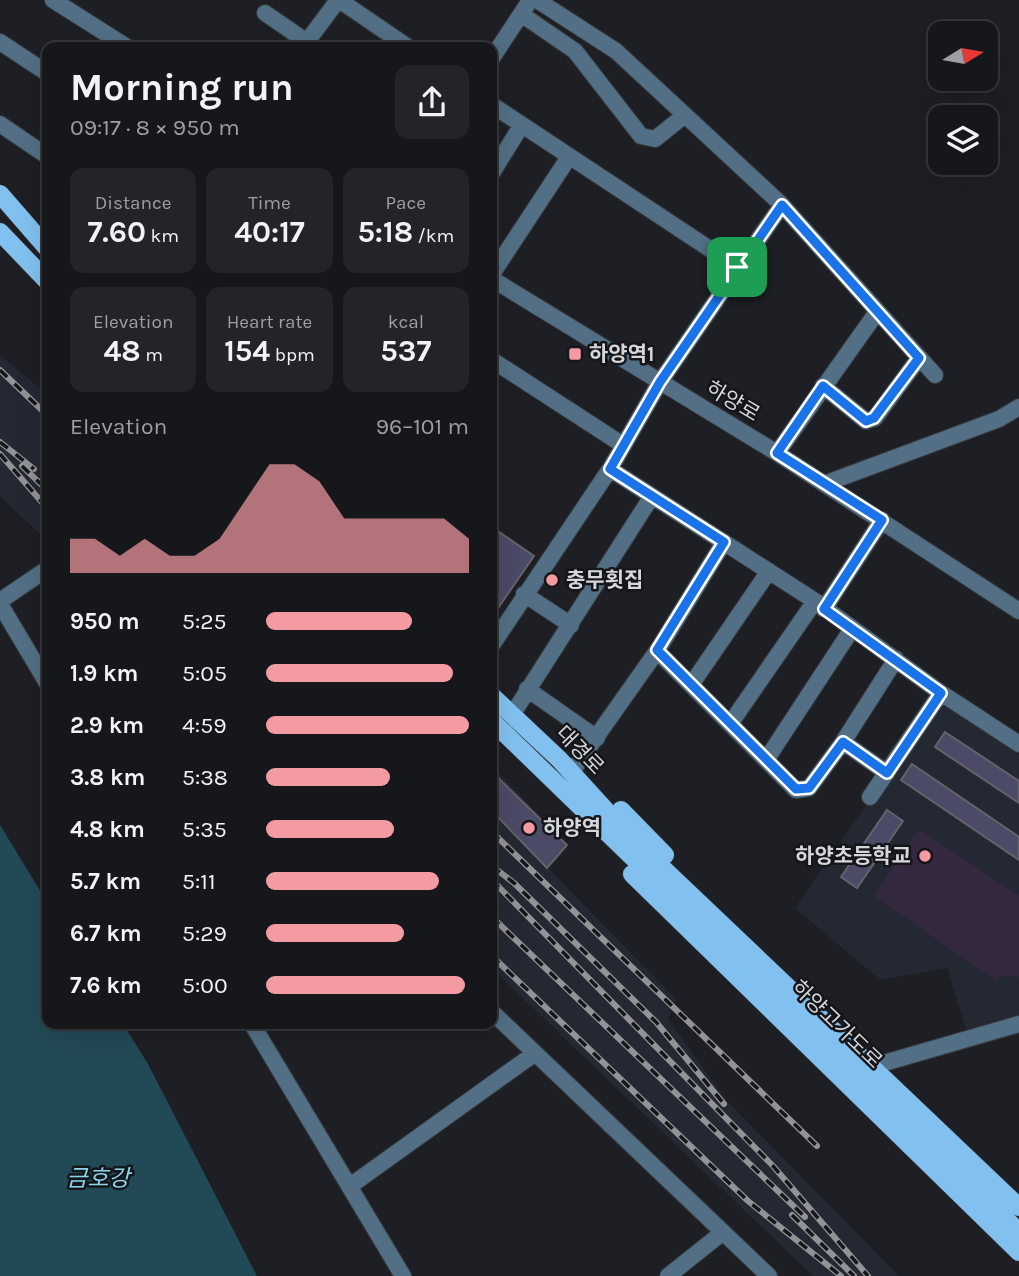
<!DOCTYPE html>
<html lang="en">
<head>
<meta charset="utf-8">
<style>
  :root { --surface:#16171b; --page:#232428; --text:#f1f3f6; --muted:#9e9fa3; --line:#35363a; --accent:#f49aa3 }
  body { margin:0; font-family:Karla,"Noto Sans KR",sans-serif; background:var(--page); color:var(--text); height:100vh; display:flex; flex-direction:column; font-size:26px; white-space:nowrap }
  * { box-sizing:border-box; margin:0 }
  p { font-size:23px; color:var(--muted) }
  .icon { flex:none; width:38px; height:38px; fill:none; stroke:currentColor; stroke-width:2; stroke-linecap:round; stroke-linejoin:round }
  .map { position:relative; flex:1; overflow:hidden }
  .drawer { position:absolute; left:42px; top:42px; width:455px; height:987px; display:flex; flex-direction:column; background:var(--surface); border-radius:14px; box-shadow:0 7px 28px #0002,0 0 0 2px var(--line) }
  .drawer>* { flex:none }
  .needle { width:46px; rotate:79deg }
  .fabs { position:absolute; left:928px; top:21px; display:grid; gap:14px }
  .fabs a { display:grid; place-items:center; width:70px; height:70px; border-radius:14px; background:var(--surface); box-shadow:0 7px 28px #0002,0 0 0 2px var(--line); font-size:35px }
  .pin { position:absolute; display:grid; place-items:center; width:60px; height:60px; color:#fff; margin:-30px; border-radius:14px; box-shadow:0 4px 10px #0006 }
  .round { display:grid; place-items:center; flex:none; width:74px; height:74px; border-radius:14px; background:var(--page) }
  .overview { display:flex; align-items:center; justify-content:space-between; height:119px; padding:0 28px }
  h1 { font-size:38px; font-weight:700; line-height:52px }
  .metrics { display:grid; grid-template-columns:repeat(3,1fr); gap:10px; height:119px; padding:7px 28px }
  .metrics div { display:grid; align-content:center; border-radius:14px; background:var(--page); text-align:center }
  .metrics b { font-size:30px; font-weight:700 }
  .metrics small { font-size:19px; font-weight:400 }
  .metrics p { font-size:19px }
  .chart { height:196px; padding:14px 28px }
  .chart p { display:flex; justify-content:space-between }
  .chart svg { width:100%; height:126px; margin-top:7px; fill:var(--accent); opacity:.7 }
  ul { padding:0 28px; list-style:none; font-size:23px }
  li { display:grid; grid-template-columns:112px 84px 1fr; align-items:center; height:52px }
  li i { height:18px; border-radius:9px; background:var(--accent) }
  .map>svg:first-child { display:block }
  .built { fill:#232832 }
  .green { fill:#33283d }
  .water { fill:#224a56 }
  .building { fill:#4b4a67; stroke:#63636a; stroke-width:2 }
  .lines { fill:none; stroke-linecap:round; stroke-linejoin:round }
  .minor-casing { stroke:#37393d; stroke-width:18 }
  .major-casing { stroke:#37393d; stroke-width:19 }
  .minor { stroke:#526f85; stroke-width:16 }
  .major { stroke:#82c1ef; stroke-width:18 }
  .rail-casing { stroke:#919397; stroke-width:6 }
  .rail { stroke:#14161a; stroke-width:3.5; stroke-dasharray:10; stroke-linecap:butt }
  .route-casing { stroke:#fff; stroke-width:14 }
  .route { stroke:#1a73e8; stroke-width:9 }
  .poi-dot { fill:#f49aa3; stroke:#14161a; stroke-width:2.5 }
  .labels { text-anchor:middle; stroke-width:5; stroke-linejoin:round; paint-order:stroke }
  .poi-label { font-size:21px; font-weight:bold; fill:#d5d7da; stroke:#14161a; text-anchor:start }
  .street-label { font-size:21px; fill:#d5d7da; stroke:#14161a }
  .water-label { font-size:23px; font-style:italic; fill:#8cd5eb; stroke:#14161a }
</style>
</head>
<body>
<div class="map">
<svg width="1019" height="1276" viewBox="0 0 1019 1276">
  <rect width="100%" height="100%" fill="#1d1f24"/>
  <path class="built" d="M0,355l47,39v147l-47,-45z
    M939,700l80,55v272l-49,14 -23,-73 -67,12 -85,-72z
    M492,765l75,80 -19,23 128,131 -8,20 59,82 172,175h-86l-321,-307z"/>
  <path class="green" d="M919,829l100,67v81l-20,-1 -3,5 -122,-85z"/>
  <path class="water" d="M0,825l47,77v122h76l25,40 109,212h-257z"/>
  <path class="building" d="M492,527l42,29 -42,61z
    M945,732l74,49v22l-84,-56z
    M912,764l107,73v23l-118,-80z
    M492,772l75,73 -20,23 -55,-57z
    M887,810l16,11 -46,67 -16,-11z"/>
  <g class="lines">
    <defs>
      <path id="minor" d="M53,0l74,47
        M339,0l69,47
        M537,0l79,51 166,154 153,170
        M265,13l42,29
        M521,14l54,37 66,85 14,3 30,-24
        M0,42l47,31
        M303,47l35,-47
        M492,58l35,-53
        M492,105l245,162
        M0,124l47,32
        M492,173l29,-47
        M492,274l77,-117
        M492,279l285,174 242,158
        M492,360l131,85
        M823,386l43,35 9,-3 44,-60
        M777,453l100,-141
        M610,469l205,132 126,92 78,51
        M824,484l175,-65 20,-12
        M524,594l47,31
        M0,601l44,-30 3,3
        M0,604l47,79
        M824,609l58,-89
        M492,645l118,-176 50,-87 122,-177
        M657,651l139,139 13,-2 34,-46
        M691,685l78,-114
        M527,689l70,49
        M512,715l140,-219
        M730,724l85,-123
        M766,760l86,-131
        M575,767l82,-116 67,-109
        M887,773l-44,-31 53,-83
        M870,797l71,-104
        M492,1012l277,264
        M252,1024l151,252
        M884,1063l135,-39
        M350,1186l184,-132
        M668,1276l54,-43"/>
      <path id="major" d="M0,194l47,54
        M0,232l47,49
        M492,696l67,63 73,80 387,368
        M492,721l527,511
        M621,810l44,45
        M632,874l387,378"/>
    </defs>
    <use href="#minor" class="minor-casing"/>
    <use href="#major" class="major-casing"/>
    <use href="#minor" class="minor"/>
    <use href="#major" class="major"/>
    <defs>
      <path id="rail" d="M0,370l47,45
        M0,442l34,27
        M0,454l47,54
        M22,466l25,24
        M492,832l325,314
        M492,866l22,17 142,139 68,82
        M492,880l281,286 95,110
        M492,917l313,300
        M492,956l256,245 93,75
        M792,1215l62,61"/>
    </defs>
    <use href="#rail" class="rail-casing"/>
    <use href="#rail" class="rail"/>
  </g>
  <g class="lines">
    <defs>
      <path id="route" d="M782,205l137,153 -45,60 -8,3 -43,-35 -46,67 105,67 -58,89 117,84 -54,80 -44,-31 -34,46 -13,1 -139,-139 67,-108 -114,-73 50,-87z"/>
    </defs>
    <use href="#route" class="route-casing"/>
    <use href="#route" class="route"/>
  </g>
  <g class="poi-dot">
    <rect x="568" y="347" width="14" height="14" rx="3.5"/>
    <circle cx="552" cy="580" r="7"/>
    <circle cx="529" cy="828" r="7"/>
    <circle cx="925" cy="856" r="7"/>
  </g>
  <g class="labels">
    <g class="poi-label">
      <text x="589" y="361">하양역1</text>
      <text x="566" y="587">충무횟집</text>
      <text x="543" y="835">하양역</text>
      <text x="911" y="863" text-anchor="end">하양초등학교</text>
    </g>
    <g class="street-label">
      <text transform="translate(733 401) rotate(31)" y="7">하양로</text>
      <text transform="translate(580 750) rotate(46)" y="7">대경로</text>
      <text transform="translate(837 1024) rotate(44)" y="7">하양고가도로</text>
    </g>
    <g class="water-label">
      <text x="98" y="1186">금호강</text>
    </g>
  </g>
</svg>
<div class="fabs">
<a><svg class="needle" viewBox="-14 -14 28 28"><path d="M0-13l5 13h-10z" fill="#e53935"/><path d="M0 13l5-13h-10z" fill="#9e9fa3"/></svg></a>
<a><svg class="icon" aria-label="layers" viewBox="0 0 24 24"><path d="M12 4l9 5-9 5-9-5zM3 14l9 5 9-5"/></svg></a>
</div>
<div class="pin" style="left:737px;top:267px;background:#1e9e55"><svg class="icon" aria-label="arrive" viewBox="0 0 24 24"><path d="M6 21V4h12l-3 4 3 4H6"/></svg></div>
<section class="drawer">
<div class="overview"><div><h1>Morning run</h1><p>09:17 · 8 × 950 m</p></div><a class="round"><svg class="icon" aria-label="share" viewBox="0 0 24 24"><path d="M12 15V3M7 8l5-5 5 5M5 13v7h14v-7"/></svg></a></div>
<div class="metrics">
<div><p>Distance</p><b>7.60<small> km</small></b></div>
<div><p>Time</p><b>40:17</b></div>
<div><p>Pace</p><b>5:18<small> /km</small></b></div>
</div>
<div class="metrics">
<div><p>Elevation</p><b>48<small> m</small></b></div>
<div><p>Heart rate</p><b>154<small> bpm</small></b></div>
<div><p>kcal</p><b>537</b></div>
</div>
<div class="chart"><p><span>Elevation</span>96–101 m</p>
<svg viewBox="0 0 160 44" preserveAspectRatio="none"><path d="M0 44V32L10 32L20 38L30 32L40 38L50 38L60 32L70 19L80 6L90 6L100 12L110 25L120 25L130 25L140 25L150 25L160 32V44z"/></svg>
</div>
<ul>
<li><b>950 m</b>5:25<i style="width:72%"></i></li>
<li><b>1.9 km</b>5:05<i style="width:92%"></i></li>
<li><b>2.9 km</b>4:59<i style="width:100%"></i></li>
<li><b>3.8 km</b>5:38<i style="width:61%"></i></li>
<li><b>4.8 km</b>5:35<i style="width:63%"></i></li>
<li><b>5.7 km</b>5:11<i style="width:85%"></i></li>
<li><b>6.7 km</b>5:29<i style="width:68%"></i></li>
<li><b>7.6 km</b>5:00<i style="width:98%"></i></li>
</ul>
</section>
</div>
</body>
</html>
